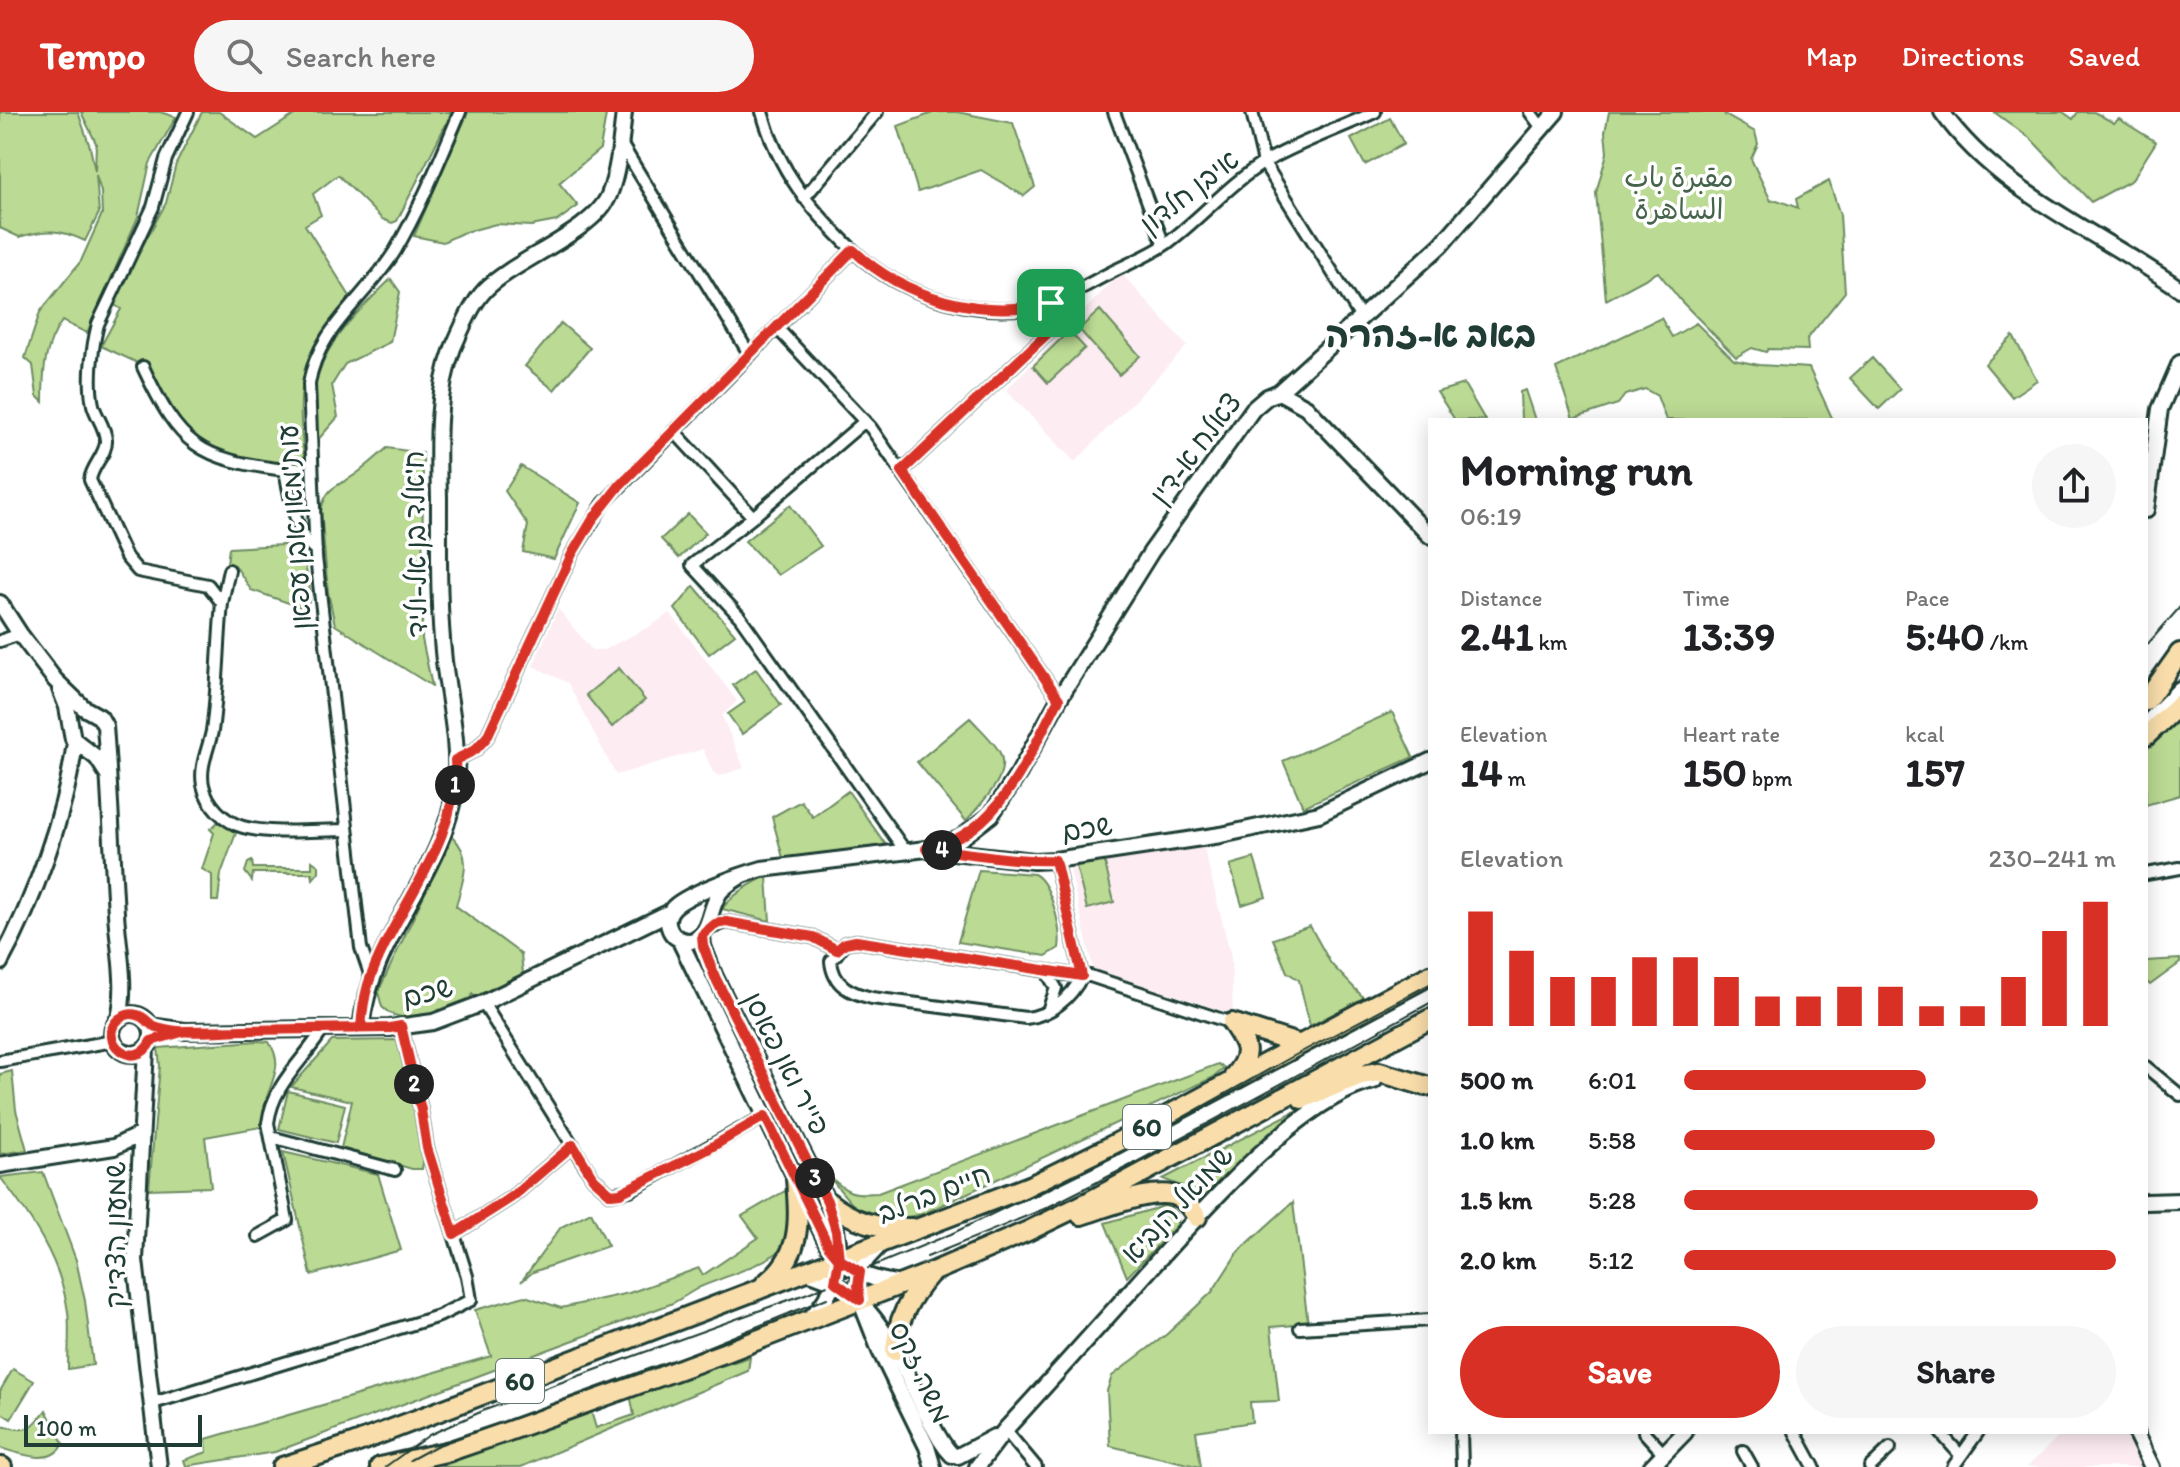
<!DOCTYPE html>
<html lang="en">
<head>
<meta charset="utf-8">
<style>
  :root { --surface:#fff; --page:#f6f6f6; --text:#202124; --muted:#757577; --accent:#d93025 }
  body { margin:0; font-family:Itim,"Playpen Sans Arabic","Playpen Sans Hebrew",sans-serif; background:var(--page); color:var(--text); height:100vh; display:flex; flex-direction:column; font-size:30px; white-space:nowrap }
  * { box-sizing:border-box; margin:0 }
  p { font-size:26px; color:var(--muted) }
  .icon { flex:none; width:44px; height:44px; fill:none; stroke:currentColor; stroke-width:2; stroke-linecap:round; stroke-linejoin:round }
  .map { position:relative; flex:1; overflow:hidden }
  .details { position:absolute; left:1428px; top:306px; width:720px; height:1016px; display:flex; flex-direction:column; background:var(--surface); border-radius:0px; box-shadow:0 4px 20px #0003 }
  .details>* { flex:none }
  .scale { position:absolute; left:24px; bottom:20px; width:178px; box-sizing:border-box; padding-left:8px; border:4px solid #1f3d34; border-top:0; font-size:22px; line-height:28px; white-space:nowrap; color:#1f3d34; -webkit-text-stroke:6px #fff; paint-order:stroke }
  .pin { position:absolute; display:grid; place-items:center; width:68px; height:68px; color:#fff; margin:-34px; border-radius:16px; box-shadow:0 4px 12px #0006 }
  .km { position:absolute; width:40px; height:40px; margin:-20px; border-radius:50%; background:#222; color:#fff; font-size:22px; line-height:40px; text-align:center }
  .round { display:grid; place-items:center; flex:none; width:84px; height:84px; border-radius:42px; background:var(--page) }
  .headline { display:flex; align-items:center; justify-content:space-between; height:136px; padding:0 32px }
  h1 { font-size:44px; font-weight:800; line-height:60px }
  .figures { display:grid; grid-template-columns:repeat(3,1fr); gap:12px; height:136px; padding:8px 32px }
  .figures div { display:grid; align-content:center }
  .figures b { font-size:40px; font-weight:800 }
  .figures small { font-size:22px; font-weight:400 }
  .figures p { font-size:22px }
  .chart { height:224px; padding:16px 32px }
  .chart p { display:flex; justify-content:space-between }
  .chart svg { width:100%; height:144px; margin-top:8px; stroke:var(--accent); stroke-width:6 }
  .primary-button { display:flex; gap:16px; margin-top:auto; padding:16px 32px }
  .primary-button a { flex:1; height:92px; border-radius:48px; background:var(--accent); color:#fff; font-size:32px; font-weight:800; line-height:92px; text-align:center }
  .primary-button a+a { background:var(--page); color:var(--text) }
  ul { padding:0 32px; list-style:none; font-size:26px }
  li { display:grid; grid-template-columns:128px 96px 1fr; align-items:center; height:60px }
  li i { height:20px; border-radius:10px; background:var(--accent) }
  header { display:flex; align-items:center; gap:48px; box-sizing:border-box; height:112px; padding:0 40px; background:var(--accent); color:#fff }
  header strong { font-size:38px }
  nav { display:flex; gap:44px; margin-inline-start:auto; font-size:28px }
  .search { width:560px; height:72px; background:var(--page); display:flex; align-items:center; gap:20px; box-sizing:border-box; padding:0 28px; border-radius:44px; color:var(--muted); font-size:30px }
  .map>svg:first-child { display:block }
  .built { fill:#fdecf2 }
  .green { fill:#bbda93; stroke:#6d8c64; stroke-width:2 }
  .lines { fill:none; stroke-linecap:round; stroke-linejoin:round }
  .minor-casing { stroke:#1f3d34; stroke-width:16 }
  .tertiary-casing { stroke:#1f3d34; stroke-width:20 }
  .trunk-casing { stroke:#1f3d34; stroke-width:24 }
  .minor { stroke:#fff; stroke-width:10 }
  .tertiary { stroke:#fff; stroke-width:14 }
  .trunk { stroke:#f9deab; stroke-width:18 }
  .tram { stroke:#1f3d34; stroke-width:2 }
  .route-casing { stroke:#fff; stroke-width:16 }
  .route { stroke:#d93025; stroke-width:10 }
  .labels { text-anchor:middle; stroke-width:7; stroke-linejoin:round; paint-order:stroke }
  .shield { fill:#fff; stroke:#627771; stroke-width:2 }
  .shield-label { font-size:26px; font-weight:bold; fill:#1f3d34 }
  .park-label { font-size:28px; fill:#46644c; stroke:#fff }
  .street-label { font-size:28px; fill:#1f3d34; stroke:#fff }
  .district-label { font-size:36px; font-weight:bold; fill:#1f3d34; stroke:#fff }
</style>
</head>
<body>
<header>
<strong>Tempo</strong>
<div class="search"><svg class="icon" aria-label="search" viewBox="0 0 24 24"><circle cx="10" cy="10" r="6"/><path d="M15 15l6 6"/></svg>Search here</div>
<nav><a>Map</a><a>Directions</a><a>Saved</a></nav>
</header>
<div class="map">
<svg width="2180" height="1355" viewBox="0 0 2180 1355">
  <rect width="100%" height="100%" fill="#fff"/>
  <filter id="ink" filterUnits="userSpaceOnUse"><feTurbulence type="fractalNoise" baseFrequency=".0125" numOctaves="2"/><feDisplacementMap in="SourceGraphic" scale="16" xChannelSelector="R" yChannelSelector="G"/><feConvolveMatrix kernelMatrix="1 2 1 2 8 2 1 2 1" color-interpolation-filters="sRGB"/></filter>
  <g filter="url(#ink)">
    <path class="built" d="M1121,161l66,73 -112,116 -69,-72z
      M558,497l34,41h12l45,-23 21,-14 67,88 -15,15 22,52 -25,8 -6,-4 -10,-23 -87,26 -48,-92 -35,-17z
      M1202,728l29,117 2,57 -140,-46 -24,-103z
      M2056,1320h70l18,35h-117l31,-30z"/>
    <path class="green" d="M0,0h78l12,35 5,24 1,-28 -15,-31h79l16,5 -26,46 -12,54 -51,116 -25,-12c-18,26 -19,50 -19,81l-6,-6 -4,-31 -8,-7 15,-46 41,-51 21,-47 -1,-22 -5,-17 3,38 -14,28c-25,-12 -39,-12 -66,-4l-19,-9z
      M202,0h17l38,27 42,-27h153l-55,109 -5,2 -10,-4 -44,-44 -25,19 8,21 -16,10 46,73c-52,58 -56,89 -46,165 -52,1 -107,-5 -135,-56 -9,-14 -14,-30 -22,-44l-8,1 -39,-18 20,-37 -8,-5 4,-11 49,-90 10,-39z
      M468,0h129l9,3 -6,34 -41,34 19,23 -21,15 -26,5 -35,-2 -34,9 -19,9 -29,-6z
      M935,0h22l56,11 22,64 -11,9 -43,-26 -63,22 -20,-66z
      M1609,0h115l1,3 30,17 3,12 -7,15 20,42 6,-1 21,8 -2,-9 33,-18 11,34 5,77 -38,47 1,11 -40,-1 -2,3 -14,-4 -16,9 -55,-56 -23,-29 -52,28 -10,-107 11,-40 -2,-21z
      M1994,0h69l10,7 5,-7h16l20,11 5,-4 37,23 -24,38 -41,22 -60,-63z
      M1390,6l14,26 -39,21 -14,-26z
      M391,167l9,13 -10,50 -45,22 -13,21 6,32 -22,25c-1,-14 -4,-30 -3,-44 6,-52 42,-84 78,-119z
      M1100,198l40,46 -21,19 -40,-46z
      M1661,206l11,19 24,-14 38,37 25,5 50,3 24,52h-167l-9,-24 -12,-7 -20,6 -7,9 -45,15 -17,-51z
      M561,211l29,25 -36,42 -29,-24z
      M1069,219l16,17 -37,35 -15,-17z
      M2013,224l24,44 -25,17 -27,-33z
      M1872,246l28,31 -21,20 -29,-31z
      M1464,272l21,36h-30l-18,-28z
      M1525,278l10,30h-14l-1,-28z
      M387,336l36,5 -1,186 10,47 -97,-61 -7,-33 -7,-82c7,-26 16,-22 35,-36 11,-8 21,-17 31,-26z
      M521,354l59,37 -26,56 -31,-7 5,-27 -23,-34z
      M790,393l31,41 -43,29 -33,-34z
      M688,402l18,19 -27,25 -18,-19z
      M301,432l10,51 -5,14 -55,-19 -16,-25 -8,-2 2,-15z
      M694,474l41,48 -26,20 -34,-45z
      M619,556l26,32 -33,27 -26,-32z
      M756,557l25,36 -39,29 -14,-20 17,-12 -12,-17z
      M2180,599v84l-34,10v-58z
      M1392,600l21,45 -110,50 -20,-46z
      M970,606c9,10 24,23 30,35 11,24 -20,51 -34,68l-49,-59z
      M848,679l38,54 -103,13 -11,-41 29,-16 12,16z
      M218,710l18,11 -15,41 -3,27h-6v-26l-10,-6 12,-36 -4,-4z
      M452,724c22,22 11,42 4,70l65,48 2,20 -48,23 -3,-3 -2,6c-23,13 -67,29 -88,7l-4,-15z
      M1254,746l12,39 -24,8 -12,-40z
      M1104,747l10,43 -27,7 -11,-43z
      M252,749l1,7h59v-7l7,5v6l-6,7 -1,-6h-59l-1,8 -7,-9 3,-9z
      M979,758l55,4c17,8 28,56 25,74l-13,8 -88,-14z
      M767,764l3,45 -48,-12c11,-15 28,-25 45,-33z
      M1310,814l21,38 33,34 -54,28 -11,-46 -12,-8 -14,-33z
      M2180,847v4l-30,22 -4,-4v-20z
      M397,928l28,111 -3,18h-10l-71,-21 11,-47 -61,-14 41,-46z
      M258,929l11,1c13,20 6,32 -1,52 -4,10 -5,22 -7,33l-56,10 6,50 -62,2 11,-123 -2,-18z
      M1218,952l7,4 -11,9 -291,137c-55,12 -62,3 -95,-39 19,18 24,20 50,18z
      M12,959l4,39 11,40 -27,4v-80z
      M288,979l57,14 -9,38 -57,-14z
      M1311,991l-54,42 -55,54 -14,-10 -25,-10z
      M283,1040l95,22 23,76 -90,25z
      M43,1060l33,88 9,41 8,64 -25,4c0,-19 2,-39 0,-57 -7,-52 -37,-95 -68,-135z
      M785,1079c6,17 10,38 -1,55 -10,15 -65,33 -84,41 -9,5 -18,11 -27,16l-398,149 -89,14 -2,-6 23,-8 -1,-13 285,-83 -16,-46 50,-14 36,12 68,-15 70,-25 4,7 55,-37 -16,-22z
      M1293,1090l15,122 -37,3 8,74 -29,1 2,20 -56,9 5,36 -91,-21 -3,-55 5,-15 55,-42 45,-42 26,-40z
      M1164,1094l7,2 6,6v11l-50,52 -22,-54z
      M591,1100l17,34 -75,26 -12,10 40,-55z
      M750,1245l-2,14 -227,96h-81l150,-59 6,20 38,-13 -4,-21z
      M13,1257l21,12 -23,38 -11,-7v-21z
      M46,1298l17,33c-10,24 -42,11 -63,5v-22c27,5 29,7 46,-16z"/>
    <g class="lines">
      <defs>
        <path id="minor" d="M188,0l-22,47 -13,48 -55,117c-6,23 -10,57 -5,81 3,12 12,21 13,35 1,14 -14,25 -16,40l36,77 12,14 70,14 14,18c-4,42 -4,86 -10,128 -3,17 -13,35 -9,54 4,19 21,37 40,42 30,8 73,3 104,3
          M762,0c17,60 48,97 93,140 46,44 129,70 192,51 22,-6 44,-21 65,-31 18,-9 38,-17 54,-28 33,-24 64,-61 99,-82 32,-19 76,-34 110,-50
          M1114,0l50,133
          M1252,0l12,51 96,153
          M1530,0l12,16
          M620,30l130,213
          M804,86l73,-86
          M777,216l94,100 188,271
          M143,255c37,79 55,92 142,103 4,22 11,68 31,80
          M865,309l-112,96 -61,48 48,52 166,235
          M674,319l79,86
          M902,359l148,-140 4,-13 -3,-15
          M222,491l7,-33
          M0,529l20,-7
          M455,648l20,-10 12,-13 85,-183 32,-51 249,-253
          M1055,748l27,116c-11,22 -31,39 -56,42l-154,-20c-22,-5 -39,-13 -41,-37l14,-18 11,-2 218,34 16,1 142,47
          M2146,762l34,-6
          M706,818l20,-8 87,15 24,13
          M1046,859l10,17 -7,20
          M371,865l-10,-29 -45,-391 -7,-173c8,-55 57,-86 86,-133 26,-44 45,-92 65,-139
          M483,891l110,175 18,16 19,-4 135,-74
          M0,949l113,-20
          M2146,955l34,28
          M271,1025l124,33
          M454,1122l58,-37 61,-52
          M258,1124l29,-16 -19,-97c5,-40 36,-62 56,-95
          M1300,1216l130,-8
          M153,1291l286,-87 32,-16 -4,-24 -40,-128 -6,-38 -20,-84
          M1005,1318l31,37
          M1461,1320l1,35
          M1644,1320l20,22
          M1795,1320l19,35
          M1940,1320l21,24
          M1743,1339l9,16
          M1870,1355l20,-19
          M1953,1355l25,-35"/>
        <path id="tertiary" d="M1942,0c57,81 159,121 238,177
          M1279,280l27,15 124,129
          M2146,398l14,-101 20,-46
          M0,491l20,31 35,46 29,28 16,9 5,9c5,62 7,125 11,187 2,34 11,72 3,105
          M60,577l7,18 6,32 24,19 11,17
          M2146,612l34,-35
          M926,737l17,-3 18,-8 30,-23 28,-42 40,-74 92,-147 102,-143 14,-12 12,-5 162,-147 115,-133
          M741,764c-8,5 -15,9 -21,16 -12,17 -8,42 -29,49 -9,0 -17,-2 -21,-11 -4,-8 -2,-17 4,-23 15,-14 67,-32 88,-38l164,-20 108,12 21,-1 166,-25 98,-21 111,-53
          M702,823l1,11 12,31 112,224c18,43 17,85 -18,118
          M679,827l150,308c17,24 45,34 74,37
          M0,851c34,-62 66,-150 75,-221
          M112 922a20 20 0 1 1 40 0a20 20 0 1 1-40 0Z
          M150,914l35,5 205,-3 43,-6 50,-19 187,-91
          M361,916c9,-89 83,-156 94,-240 5,-42 -6,-86 -11,-127 -6,-54 -5,-108 -5,-163 -1,-49 -4,-102 14,-150 8,-18 18,-43 32,-58 29,-30 109,-58 124,-95 10,-25 12,-56 15,-83
          M146,937l-11,211 24,207
          M0,1053l114,-18 27,-13
          M2146,1090l34,-1
          M881,1132l-14,15 -7,13 -2,13 2,15 20,51 47,96 6,20
          M806,1160c67,16 92,85 120,141 8,15 14,30 26,42
          M2135,1320l17,35
          M958,1344l36,-19
          M977,1355l28,-37c44,-48 87,-96 131,-145 53,-59 160,-187 238,-204
          M1651,1355l34,-35"/>
        <path id="trunk" d="M2146,589l34,-48
          M2146,624l34,-32
          M1232,911l66,21
          M1232,911c16,23 20,31 2,53
          M1302,987l59,-24 18,-3 47,14
          M827,1089c26,21 52,28 85,27
          M1081,1103c24,-7 76,-30 99,-17 8,4 12,12 17,19
          M765,1172c38,-30 34,-62 31,-106
          M895,1239c2,-31 14,-53 34,-76
          M0,1355h2
          M282,1355l71,-23 679,-259 77,-38 321,-172
          M380,1355l70,-16 56,-19 218,-79 206,-80 98,-42 62,-30 340,-182"/>
      </defs>
      <use href="#minor" class="minor-casing"/>
      <use href="#tertiary" class="tertiary-casing"/>
      <use href="#trunk" class="trunk-casing"/>
      <use href="#minor" class="minor"/>
      <use href="#tertiary" class="tertiary"/>
      <use href="#trunk" class="trunk"/>
      <path class="tram" d="M2146,534l34,-39
        M927,1145l117,-48 89,-45 297,-161
        M410,1348l26,-14 217,-77 174,-71
        M385,1355l44,-32 56,-25 323,-117 143,-59 175,-85 164,-91 140,-74"/>
    </g>
  </g>
  <g class="lines" filter="url(#ink)">
    <defs>
      <path id="route" d="M1051,191c-70,16 -146,-4 -198,-53l-233,235 -27,34 -21,35 -85,183 -12,13 -20,10c5,84 -63,150 -87,225 -4,14 -6,28 -7,43 -40,1 -79,1 -118,2 -28,1 -59,5 -86,-3 -9,-2 -11,-10 -20,-12 -6,-2 -13,0 -18,4 -24,20 16,55 32,22l34,-10 205,-3 11,-2 20,84 6,38 27,86 58,-37 61,-52 20,33 18,16 9,-1 88,-44 57,-33 64,131 10,12 -4,23 25,18 -2,-15 2,-13 -21,-13 -3,-28 -9,-30 -112,-224 -12,-31 -1,-11 13,-11 11,-2 87,15 24,13 8,-7 11,-2 226,35 -27,-116c-43,2 -86,-8 -129,-11 73,-13 101,-91 133,-150l-157,-228 148,-140 4,-13 -3,-15"/>
    </defs>
    <use href="#route" class="route-casing"/>
    <use href="#route" class="route"/>
  </g>
  <g class="labels">
    <g class="shield">
      <rect x="1123" y="993" width="48" height="44" rx="6"/>
      <rect x="496" y="1247" width="48" height="44" rx="6"/>
    </g>
    <g class="shield-label">
      <text x="1147" y="1024">60</text>
      <text x="520" y="1278">60</text>
    </g>
    <g class="park-label">
      <text x="1679" y="75">مقبرة باب<tspan x="1679" dy="32">الساهرة</tspan></text>
    </g>
    <g class="street-label">
      <text transform="translate(1189 79) rotate(-38)" y="10">איבן חלדון</text>
      <text transform="translate(1195 336) rotate(-53)" y="10">צאלח א-דין</text>
      <text transform="translate(294 415) rotate(-94)" y="10">עות'מאן אבן עפאן</text>
      <text transform="translate(415 432) rotate(-91)" y="10">ח'אלד בן אל-וליד</text>
      <text transform="translate(1087 716) rotate(-9)" y="10">שכם</text>
      <text transform="translate(427 880) rotate(-15)" y="10">שכם</text>
      <text transform="translate(787 951) rotate(63)" y="10">פייר ואן פאסן</text>
      <text transform="translate(934 1081) rotate(-21)" y="10">חיים ברלב</text>
      <text transform="translate(1177 1092) rotate(-47)" y="10">שמואל הנביא</text>
      <text transform="translate(115 1123) rotate(-90)" y="10">שמעון הצדיק</text>
      <text transform="translate(921 1260) rotate(65)" y="10">משה זקס</text>
    </g>
    <g class="district-label">
      <text x="1431" y="235">באב א-זהרה</text>
    </g>
  </g>
</svg>
<div class="scale">100 m</div>
<div class="pin" style="left:1051px;top:191px;background:#1e9e55"><svg class="icon" aria-label="arrive" viewBox="0 0 24 24"><path d="M6 21V4h12l-3 4 3 4H6"/></svg></div>
<b class="km" style="left:455px;top:673px">1</b>
<b class="km" style="left:414px;top:972px">2</b>
<b class="km" style="left:815px;top:1066px">3</b>
<b class="km" style="left:942px;top:738px">4</b>
<section class="details">
<div class="headline"><div><h1>Morning run</h1><p>06:19</p></div><a class="round"><svg class="icon" aria-label="share" viewBox="0 0 24 24"><path d="M12 15V3M7 8l5-5 5 5M5 13v7h14v-7"/></svg></a></div>
<div class="figures">
<div><p>Distance</p><b>2.41<small> km</small></b></div>
<div><p>Time</p><b>13:39</b></div>
<div><p>Pace</p><b>5:40<small> /km</small></b></div>
</div>
<div class="figures">
<div><p>Elevation</p><b>14<small> m</small></b></div>
<div><p>Heart rate</p><b>150<small> bpm</small></b></div>
<div><p>kcal</p><b>157</b></div>
</div>
<div class="chart"><p><span>Elevation</span>230–241 m</p>
<svg viewBox="0 0 160 44" preserveAspectRatio="none"><path d="M5 44V9M15 44V21M25 44V29M35 44V29M45 44V23M55 44V23M65 44V29M75 44V35M85 44V35M95 44V32M105 44V32M115 44V38M125 44V38M135 44V29M145 44V15M155 44V6"/></svg>
</div>
<ul>
<li><b>500 m</b>6:01<i style="width:56%"></i></li>
<li><b>1.0 km</b>5:58<i style="width:58%"></i></li>
<li><b>1.5 km</b>5:28<i style="width:82%"></i></li>
<li><b>2.0 km</b>5:12<i style="width:100%"></i></li>
</ul>
<div class="primary-button"><a>Save</a><a>Share</a></div>
</section>
</div>
</body>
</html>
